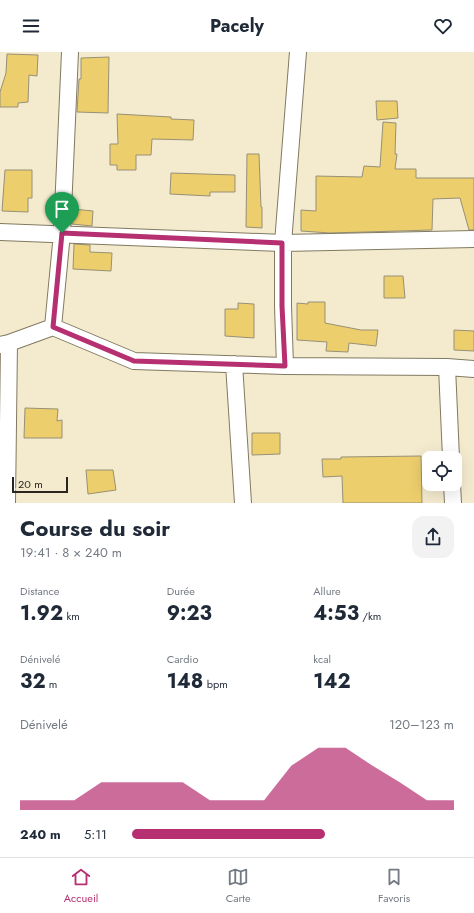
<!DOCTYPE html>
<html lang="fr">
<head>
<meta charset="utf-8">
<style>
  :root { --surface:#fff; --page:#f2f2f3; --text:#1f2937; --muted:#747a83; --line:#e0e1e3; --accent:#b62f70 }
  body { margin:0; font-family:Jost,sans-serif; background:var(--page); color:var(--text); height:100vh; display:flex; flex-direction:column; font-size:15px; white-space:nowrap }
  * { box-sizing:border-box; margin:0 }
  p { font-size:13px; color:var(--muted) }
  .icon { flex:none; width:22px; height:22px; fill:none; stroke:currentColor; stroke-width:2; stroke-linecap:round; stroke-linejoin:round }
  .map { position:relative; height:451px; overflow:hidden }
  .drawer { display:flex; flex-direction:column; background:var(--surface); flex:1 }
  .drawer>* { flex:none }
  .tools { position:absolute; left:422px; top:399px; display:grid; gap:8px }
  .tools a { display:grid; place-items:center; width:40px; height:40px; border-radius:8px; background:var(--surface); box-shadow:0 4px 16px #0002; font-size:20px }
  .scale { position:absolute; left:12px; bottom:10px; width:56px; box-sizing:border-box; padding-left:4px; border:2px solid #2a261c; border-top:0; font-size:11px; line-height:14px; white-space:nowrap; color:#2a261c; -webkit-text-stroke:3px #f4ebcf; paint-order:stroke }
  .pin { position:absolute; display:grid; place-items:center; width:34px; height:34px; color:#fff; margin:-41px -17px; border-radius:50% 50% 50% 0; rotate:-45deg; box-shadow:0 0 4px #0007 }
  .pin .icon { rotate:45deg }
  .round { display:grid; place-items:center; flex:none; width:42px; height:42px; border-radius:12px; background:var(--page) }
  .headline { display:flex; align-items:center; justify-content:space-between; height:68px; padding:0 20px }
  h1 { font-size:22px; font-weight:700; line-height:30px }
  .metrics { display:grid; grid-template-columns:repeat(3,1fr); gap:6px; height:68px; padding:4px 20px }
  .metrics div { display:grid; align-content:center }
  .metrics b { font-size:20px; font-weight:700 }
  .metrics small { font-size:11px; font-weight:400 }
  .metrics p { font-size:11px }
  .chart { height:112px; padding:8px 20px }
  .chart p { display:flex; justify-content:space-between }
  .chart svg { width:100%; height:72px; margin-top:4px; fill:var(--accent); opacity:.7 }
  ul { padding:0 20px; list-style:none; font-size:13px }
  li { display:grid; grid-template-columns:64px 48px 1fr; align-items:center; height:30px }
  li i { height:10px; border-radius:5px; background:var(--accent) }
  header { display:flex; justify-content:space-between; align-items:center; height:52px; padding:0 20px; background:var(--surface); font-size:18px; font-weight:700 }
  .tabs { display:flex; justify-content:space-around; align-items:center; height:56px; border-top:1px solid var(--line); background:var(--surface); font-size:11px; color:var(--muted) }
  .tabs a { display:grid; justify-items:center; gap:2px }
  .tabs .active { color:var(--accent) }
  .map>svg:first-child { display:block }
  .building { fill:#ecce6d; stroke:#989076 }
  .lines { fill:none; stroke-linecap:round; stroke-linejoin:round }
  .street-casing { stroke:#817960; stroke-width:18 }
  .street { stroke:#fff; stroke-width:16 }
  .route-casing { stroke:#fff; stroke-width:8 }
  .route { stroke:#b62f70; stroke-width:5 }
</style>
</head>
<body>
<header><svg class="icon" aria-label="menu" viewBox="0 0 24 24"><path d="M4 6h16M4 12h16M4 18h16"/></svg>Pacely<svg class="icon" aria-label="heart" viewBox="0 0 24 24"><path d="M12 20l-8-8c-3-5 5-10 8-4 3-6 11-1 8 4z"/></svg></header>
<div class="map">
<svg width="474" height="451" viewBox="0 0 474 451">
  <rect width="100%" height="100%" fill="#f4ebcf"/>
  <path class="building" d="M7,2l31,1 -1,21 -8,-1 -1,27 -10,1v4h-18v-15l6,-19z
    M109,5l-1,56 -31,-1 2,-33h2v-21z
    M376,49h21l1,17 -21,2z
    M117,62l54,3v2l23,1 -1,20 -41,-1 -1,16h-15v15h-19v-5h-7v-21h8z
    M383,70l13,1 -1,31h2l-2,15h21v9h58v52h-5l-9,-32 -27,1 -1,31 -102,3 -29,-2v-21l15,1v-35l46,1 2,-11 16,1z
    M247,102h12l2,53h1v21l-16,-1z
    M5,118h27v28h-4v14l-26,-1z
    M171,121l64,2v17h-25v4l-40,-2z
    M73,157l20,2 -1,15 -20,-2z
    M74,192l16,1v7l22,1 -1,18 -38,-2z
    M384,224h19l2,22h-21z
    M308,250h17v21l36,7h17l-2,16 -27,-3 -1,9 -22,-1 1,-9 -30,-2v-37l11,1z
    M238,251l16,1v34l-29,-2v-27h13z
    M454,278l20,1v20l-20,-1z
    M25,356l33,1 -1,12 5,-1v18h-38z
    M252,381h28v21l-28,1z
    M421,404l1,47h-79l-1,-27 -19,1 -1,-18h19v-2z
    M86,418h27l3,20 -28,4z"/>
  <g class="lines">
    <defs>
      <path id="street" d="M0,180l283,11 191,-4
        M53,275l9,-94 8,-181
        M0,293l9,-2 44,-16 81,34 151,5 162,1 27,2
        M234,312l9,139
        M285,314l-2,-60v-63l15,-191
        M447,315l4,91
        M452,432l1,19
        M7,451l2,-160"/>
    </defs>
    <use href="#street" class="street-casing"/>
    <use href="#street" class="street"/>
  </g>
  <g class="lines">
    <defs>
      <path id="route" d="M62,181l220,10v63l3,60 -151,-5 -81,-34z"/>
    </defs>
    <use href="#route" class="route-casing"/>
    <use href="#route" class="route"/>
  </g>
</svg>
<div class="tools">
<a><svg class="icon" aria-label="locate" viewBox="0 0 24 24"><circle cx="12" cy="12" r="6"/><path d="M12 2v4M12 18v4M2 12h4M18 12h4"/></svg></a>
</div>
<div class="scale">20 m</div>
<div class="pin" style="left:62px;top:181px;background:#1e9e55"><svg class="icon" aria-label="arrive" viewBox="0 0 24 24"><path d="M6 21V4h12l-3 4 3 4H6"/></svg></div>
</div>
<section class="drawer">
<div class="headline"><div><h1>Course du soir</h1><p>19:41 · 8 × 240 m</p></div><a class="round"><svg class="icon" aria-label="share" viewBox="0 0 24 24"><path d="M12 15V3M7 8l5-5 5 5M5 13v7h14v-7"/></svg></a></div>
<div class="metrics">
<div><p>Distance</p><b>1.92<small> km</small></b></div>
<div><p>Durée</p><b>9:23</b></div>
<div><p>Allure</p><b>4:53<small> /km</small></b></div>
</div>
<div class="metrics">
<div><p>Dénivelé</p><b>32<small> m</small></b></div>
<div><p>Cardio</p><b>148<small> bpm</small></b></div>
<div><p>kcal</p><b>142</b></div>
</div>
<div class="chart"><p><span>Dénivelé</span>120–123 m</p>
<svg viewBox="0 0 160 44" preserveAspectRatio="none"><path d="M0 44V38L10 38L20 38L30 27L40 27L50 27L60 27L70 38L80 38L90 38L100 17L110 6L120 6L130 17L140 27L150 38L160 38V44z"/></svg>
</div>
<ul>
<li><b>240 m</b>5:11<i style="width:60%"></i></li>
</ul>
</section>
<nav class="tabs">
<a class="active"><svg class="icon" aria-label="home" viewBox="0 0 24 24"><path d="M3 11l9-7 9 7M6 9v11h12V9"/></svg>Accueil</a>
<a><svg class="icon" aria-label="map" viewBox="0 0 24 24"><path d="M3 6l6-2 6 2 6-2v14l-6 2-6-2-6 2zM9 4v14M15 6v14"/></svg>Carte</a>
<a><svg class="icon" aria-label="saved" viewBox="0 0 24 24"><path d="M7 4h10v16l-5-4-5 4z"/></svg>Favoris</a>
</nav>
</body>
</html>
